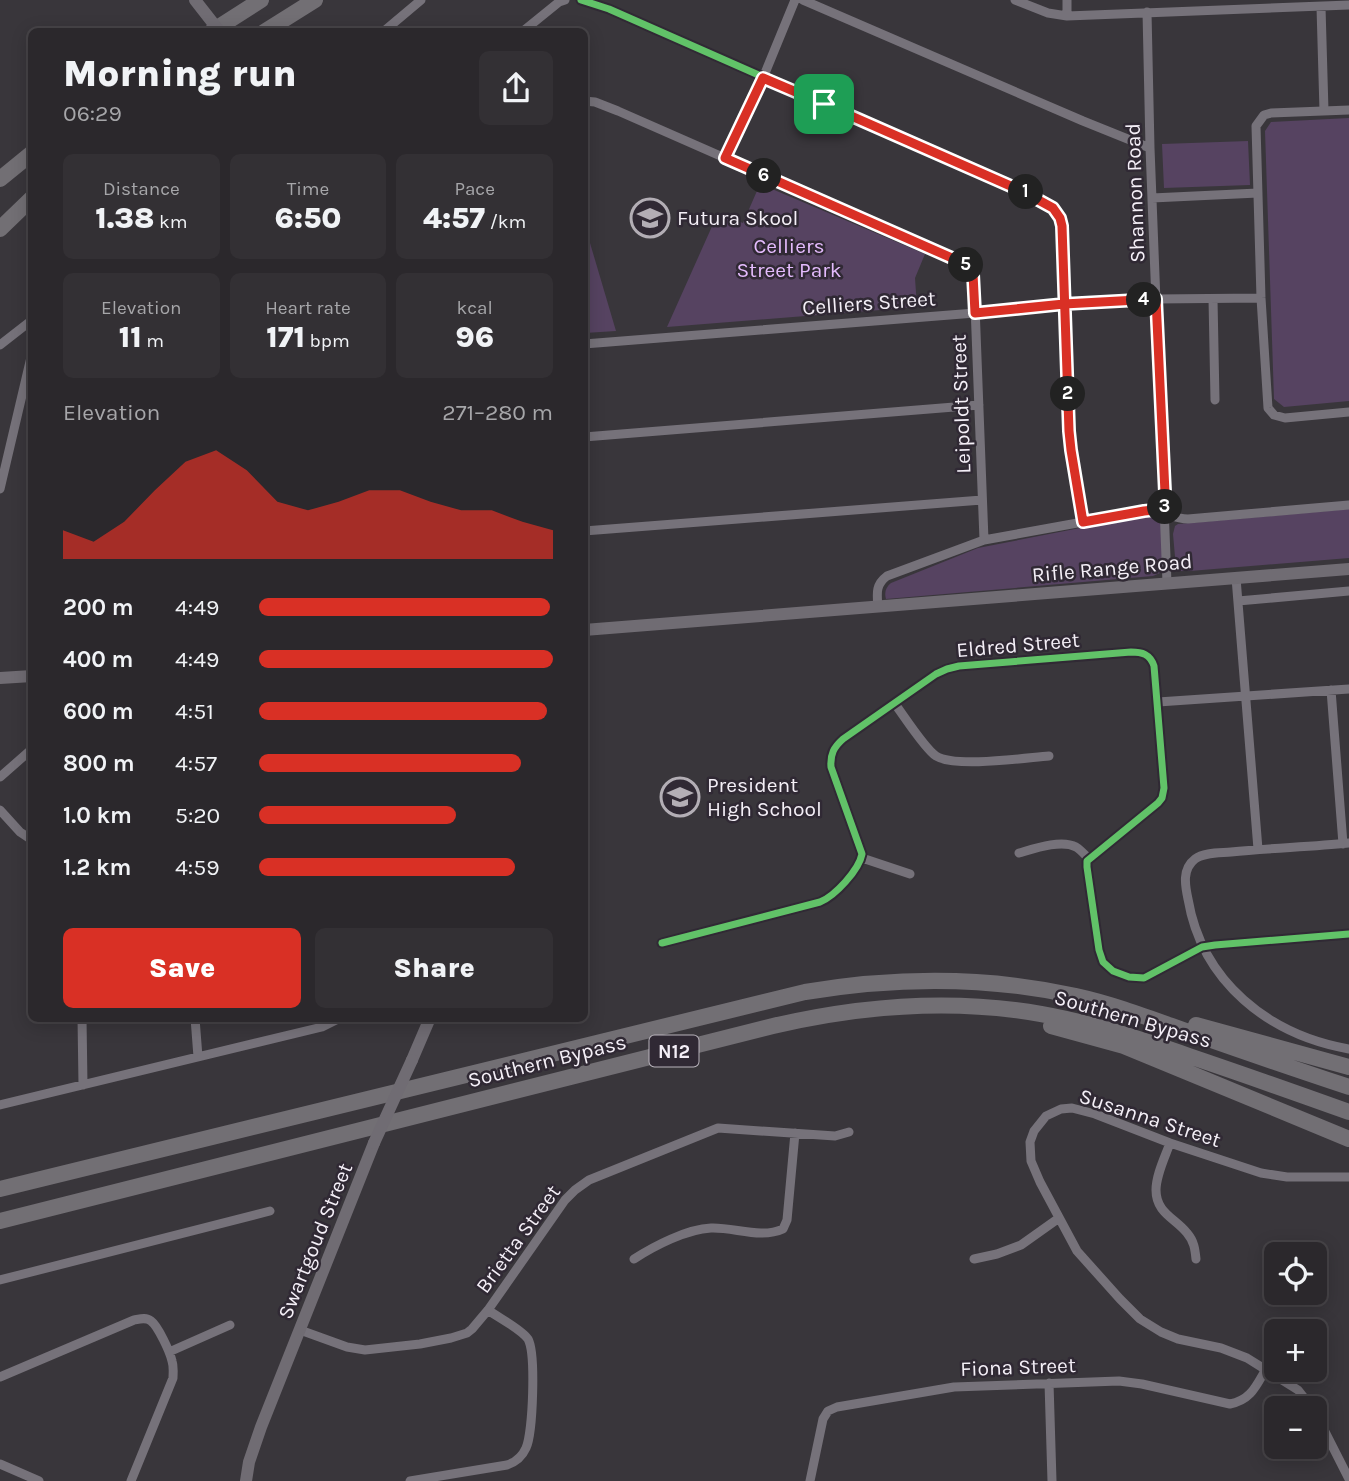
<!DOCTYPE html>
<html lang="en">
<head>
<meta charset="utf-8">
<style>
  :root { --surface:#2b282c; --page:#333034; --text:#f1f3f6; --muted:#a6a6a9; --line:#474448; --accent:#d93025 }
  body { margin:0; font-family:Karla,sans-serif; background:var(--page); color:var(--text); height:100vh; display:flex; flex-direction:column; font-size:26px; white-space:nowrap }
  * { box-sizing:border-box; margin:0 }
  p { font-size:23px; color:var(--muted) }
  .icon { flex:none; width:38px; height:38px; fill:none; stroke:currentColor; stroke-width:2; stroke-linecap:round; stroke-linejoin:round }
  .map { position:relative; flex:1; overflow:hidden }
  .side { position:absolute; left:28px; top:28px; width:560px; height:994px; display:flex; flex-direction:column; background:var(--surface); border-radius:10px; box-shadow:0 4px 18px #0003,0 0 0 2px var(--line) }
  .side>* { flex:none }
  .controls { position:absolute; left:1264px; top:1242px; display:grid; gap:14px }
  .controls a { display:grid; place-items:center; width:63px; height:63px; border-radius:10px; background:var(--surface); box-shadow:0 4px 18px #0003,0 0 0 2px var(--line); font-size:35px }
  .pin { position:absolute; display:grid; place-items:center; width:60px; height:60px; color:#fff; margin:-30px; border-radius:14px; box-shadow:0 4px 10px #0006 }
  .km { position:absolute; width:35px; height:35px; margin:-18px; border-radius:50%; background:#222; color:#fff; font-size:19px; line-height:35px; text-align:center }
  .round { display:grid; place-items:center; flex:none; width:74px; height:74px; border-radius:10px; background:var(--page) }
  .overview { display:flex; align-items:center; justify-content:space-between; height:119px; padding:0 35px }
  h1 { font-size:38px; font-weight:800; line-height:52px }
  .metrics { display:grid; grid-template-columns:repeat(3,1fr); gap:10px; height:119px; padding:7px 35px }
  .metrics div { display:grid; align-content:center; border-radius:10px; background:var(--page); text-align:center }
  .metrics b { font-size:30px; font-weight:800 }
  .metrics small { font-size:19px; font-weight:400 }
  .metrics p { font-size:19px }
  .chart { height:196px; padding:14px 35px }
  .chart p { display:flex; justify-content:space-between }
  .chart svg { width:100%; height:126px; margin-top:7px; fill:var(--accent); opacity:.7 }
  .cta { display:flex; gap:14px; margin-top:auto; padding:14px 35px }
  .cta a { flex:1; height:80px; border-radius:10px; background:var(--accent); color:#fff; font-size:28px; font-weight:800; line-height:80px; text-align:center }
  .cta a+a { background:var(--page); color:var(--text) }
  ul { padding:0 35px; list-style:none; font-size:23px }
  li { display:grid; grid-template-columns:112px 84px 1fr; align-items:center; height:52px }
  li i { height:18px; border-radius:9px; background:var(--accent) }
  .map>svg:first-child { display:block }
  .green { fill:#564361 }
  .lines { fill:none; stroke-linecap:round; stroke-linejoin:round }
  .street { stroke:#76727a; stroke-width:9 }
  .secondary { stroke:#706c73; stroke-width:12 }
  .highway { stroke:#726f74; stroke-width:16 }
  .secondary-bridge { stroke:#706c73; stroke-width:12 }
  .cycleway-casing { stroke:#302934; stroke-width:11 }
  .cycleway { stroke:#61c268; stroke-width:7 }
  .route-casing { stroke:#fff; stroke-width:14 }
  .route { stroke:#d93025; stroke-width:9 }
  .labels { text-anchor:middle; stroke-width:5; stroke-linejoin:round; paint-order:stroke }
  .shield { fill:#302934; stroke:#b9b4bc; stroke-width:2 }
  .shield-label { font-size:19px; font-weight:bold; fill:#f4eff7 }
  .street-label { font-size:21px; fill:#f4eff7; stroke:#302934 }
  .poi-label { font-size:21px; fill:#f4eff7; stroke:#302934; text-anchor:start }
  .park-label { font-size:21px; fill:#e4bbfd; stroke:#302934 }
</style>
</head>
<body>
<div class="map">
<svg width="1349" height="1481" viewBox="0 0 1349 1481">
  <rect width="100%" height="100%" fill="#39363b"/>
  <path class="green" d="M1349,118v283l-65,6 -10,-8 -9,-268 6,-9z
    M1248,141l2,44 -86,3 -2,-44z
    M760,184l165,70 -10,24 2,29 -250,20 51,-114 25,10z
    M585,226l31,105 -31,2z
    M1349,509v49l-159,13h-10l-4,-3 -3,-34 2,-8 3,-2z
    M1155,515l4,2 3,7 1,44 -3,5 -7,3 -267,23c-2,-7 0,-12 5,-16l87,-35 163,-32z"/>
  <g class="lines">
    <path class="street" d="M581,0l28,9 413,182c18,8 36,14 40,35l7,205 2,20 12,70
      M803,0l280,121 67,27
      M1015,0l33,13 19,3 282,-11
      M1067,0v16
      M1321,7l3,104
      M1147,12l3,136 17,435
      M383,32l38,-32
      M522,32l37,-30 6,-2
      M584,101l11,1 23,9 328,144c13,6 25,9 28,25l10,260
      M1349,110l-78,3 -7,2 -8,11 5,172 7,110 6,7 11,3 64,-6
      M725,158l38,-80 32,-78
      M1152,198l106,-5
      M1213,299l2,101
      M584,344l391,-31 89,-9 92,-5 105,-1
      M0,345l32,-25
      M584,437l395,-32
      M0,489l32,-136
      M584,531l398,-31
      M1236,578l22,271
      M1238,601l111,-10
      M878,607c-1,-13 -3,-22 9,-31l97,-36 165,-30c14,1 25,9 39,9l161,-14
      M1331,690l12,154
      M1158,702l191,-13
      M895,704c9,12 30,45 41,52 19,12 88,2 113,0
      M0,777l32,-28
      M0,810l20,22 12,8
      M1349,843c-39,4 -79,5 -118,9 -11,1 -27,0 -36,7 -13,10 -10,26 -7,40 14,83 81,136 161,150
      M1019,853c14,-4 42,-14 57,-6 5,3 9,8 13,12
      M862,858l48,16
      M662,943l158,-41c15,-6 39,-32 42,-48l-31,-87c-1,-13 3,-20 12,-28l93,-65 11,-5 12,-3 172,-14c11,0 19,2 23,14l10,122 -2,10 -4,5 -71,58v6l12,83 4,12 10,9 16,6 15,1 58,-31 13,-2 134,-11
      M82,1018l1,67
      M195,1018l3,39
      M0,1105l322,-78 18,-9
      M1170,1143c-5,14 -14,32 -14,47 0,23 19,28 31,43 7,8 8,16 9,26
      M634,1259c20,-13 53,-30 77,-31 23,-1 50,11 72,1l4,-9 8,-87
      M974,1259l23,-5 24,-9 38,-27
      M0,1280l270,-69
      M300,1330l47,17 18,3 55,-6 31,-6 16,-5 5,-4 16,-19 77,-110 10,-10 14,-10 129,-52 117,8 14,-4
      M169,1352l61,-27
      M0,1377l134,-57c6,-1 12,-3 17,1 7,5 19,31 21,40 2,6 1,12 1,17l-42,103
      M1049,1383l3,98
      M1313,1409l-15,-19 -51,-32 -26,-10 -43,-9 -17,-7 -21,-13 -20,-20 -43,-48 -37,-69 -9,-21 -1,-19 4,-11 12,-15 15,-7 11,-1 23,6 75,29 91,30 26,4h62
      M1314,1410l35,69
      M0,1464l39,17
      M410,1481l97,-16c9,-3 15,-8 19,-17 7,-15 10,-95 2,-109 -7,-10 -29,-21 -40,-29
      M810,1481l13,-62 5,-8 9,-4 117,-20 165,-6 23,3 88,20c21,-4 26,-18 36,-35"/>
    <path class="secondary" d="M584,630l765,-61
      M0,678l32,-2
      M412,1060l18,-42
      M246,1481l3,-19 12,-35 113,-284"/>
    <path class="highway" d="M211,32l50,-32
      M264,32l51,-32
      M0,179l32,-26
      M0,229l32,-31
      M1196,1025l153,42
      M1051,1026l73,20 225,93
      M0,1189l805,-197c90,-15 181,-16 271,4 41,9 81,25 121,39 51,18 101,35 152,52
      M0,1221l773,-195c90,-21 178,-28 268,-12 51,9 99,25 148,42 53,18 107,37 160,56"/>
    <path class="secondary-bridge" d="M195,0l25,32
      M374,1143l38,-83"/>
    <defs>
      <path id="cycleway" d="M581,0l28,9 413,182c18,8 36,14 40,35l7,205 2,20 12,70
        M662,943l158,-41c15,-6 39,-32 42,-48l-31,-87c-1,-13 3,-20 12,-28l93,-65 11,-5 12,-3 172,-14c11,0 19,2 23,14l10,122 -2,10 -4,5 -71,58v6l12,83 4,12 10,9 16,6 15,1 58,-31 13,-2 134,-11"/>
    </defs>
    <use href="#cycleway" class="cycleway-casing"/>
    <use href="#cycleway" class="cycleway"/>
  </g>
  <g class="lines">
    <defs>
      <path id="route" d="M824,104l198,87 31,17 7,10 2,8 7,205 2,19 12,72 61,-11 10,-1 12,4 -10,-215 -92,5 -89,9 -2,-39 -2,-5 -10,-7 -236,-104 38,-80 61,26"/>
    </defs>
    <use href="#route" class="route-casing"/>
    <use href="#route" class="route"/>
  </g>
  <defs>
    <symbol id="school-ring" viewBox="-11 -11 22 22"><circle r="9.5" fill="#302934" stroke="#b3aeb5" stroke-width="1.5"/><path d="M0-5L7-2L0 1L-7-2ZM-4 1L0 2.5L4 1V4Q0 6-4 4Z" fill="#b3aeb5"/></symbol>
  </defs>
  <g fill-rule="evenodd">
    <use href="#school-ring" x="628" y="196" width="44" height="44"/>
    <use href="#school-ring" x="658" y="775" width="44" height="44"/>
  </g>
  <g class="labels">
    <rect class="shield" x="649.5" y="1035.5" width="49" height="31" rx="5"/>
    <g class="shield-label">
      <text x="674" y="1058">N12</text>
    </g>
    <g class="street-label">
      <text transform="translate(1135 193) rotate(-92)" y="7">Shannon Road</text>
      <text transform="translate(869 303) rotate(-4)" y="7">Celliers Street</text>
      <text transform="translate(961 404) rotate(-92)" y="7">Leipoldt Street</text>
      <text transform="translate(1112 568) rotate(-5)" y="7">Rifle Range Road</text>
      <text transform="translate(1018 645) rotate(-5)" y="7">Eldred Street</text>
      <text transform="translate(1133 1019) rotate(16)" y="7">Southern Bypass</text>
      <text transform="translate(547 1061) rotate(-14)" y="7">Southern Bypass</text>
      <text transform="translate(1150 1118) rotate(18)" y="7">Susanna Street</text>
      <text transform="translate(518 1239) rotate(-54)" y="7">Brietta Street</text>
      <text transform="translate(315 1241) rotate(-68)" y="7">Swartgoud Street</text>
      <text transform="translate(1018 1367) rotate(-2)" y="7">Fiona Street</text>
    </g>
    <g class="poi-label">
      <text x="677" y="225">Futura Skool</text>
      <text x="707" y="792">President<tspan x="707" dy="24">High School</tspan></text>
    </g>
    <g class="park-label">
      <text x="789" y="253">Celliers<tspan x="789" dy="24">Street Park</tspan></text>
    </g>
  </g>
</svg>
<div class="controls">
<a><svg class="icon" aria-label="locate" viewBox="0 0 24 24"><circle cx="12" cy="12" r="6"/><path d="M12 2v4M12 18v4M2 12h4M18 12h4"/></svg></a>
<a>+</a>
<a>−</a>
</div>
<div class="pin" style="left:824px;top:104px;background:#1e9e55"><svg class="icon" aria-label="arrive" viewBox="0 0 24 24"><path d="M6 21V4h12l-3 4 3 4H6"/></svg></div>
<b class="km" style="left:1026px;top:192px">1</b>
<b class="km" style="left:1068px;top:394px">2</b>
<b class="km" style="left:1165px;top:507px">3</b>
<b class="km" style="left:1144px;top:300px">4</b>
<b class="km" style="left:966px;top:265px">5</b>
<b class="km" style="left:764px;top:176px">6</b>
<section class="side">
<div class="overview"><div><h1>Morning run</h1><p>06:29</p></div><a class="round"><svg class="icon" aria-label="share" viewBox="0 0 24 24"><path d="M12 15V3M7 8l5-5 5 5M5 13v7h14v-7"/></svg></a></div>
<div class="metrics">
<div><p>Distance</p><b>1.38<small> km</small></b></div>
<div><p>Time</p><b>6:50</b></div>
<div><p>Pace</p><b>4:57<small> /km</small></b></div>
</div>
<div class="metrics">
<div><p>Elevation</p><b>11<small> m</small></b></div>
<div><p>Heart rate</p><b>171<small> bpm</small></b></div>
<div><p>kcal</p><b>96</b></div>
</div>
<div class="chart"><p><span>Elevation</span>271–280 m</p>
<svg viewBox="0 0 160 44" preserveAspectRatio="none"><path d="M0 44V34L10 38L20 31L30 20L40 10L50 6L60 13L70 24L80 27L90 24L100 20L110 20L120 24L130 27L140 27L150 31L160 34V44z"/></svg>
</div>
<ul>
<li><b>200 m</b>4:49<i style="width:99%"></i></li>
<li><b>400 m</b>4:49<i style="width:100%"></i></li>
<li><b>600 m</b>4:51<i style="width:98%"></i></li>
<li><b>800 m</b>4:57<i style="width:89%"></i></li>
<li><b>1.0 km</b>5:20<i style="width:67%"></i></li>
<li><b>1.2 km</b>4:59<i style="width:87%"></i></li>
</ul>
<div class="cta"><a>Save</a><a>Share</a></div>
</section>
</div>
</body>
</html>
